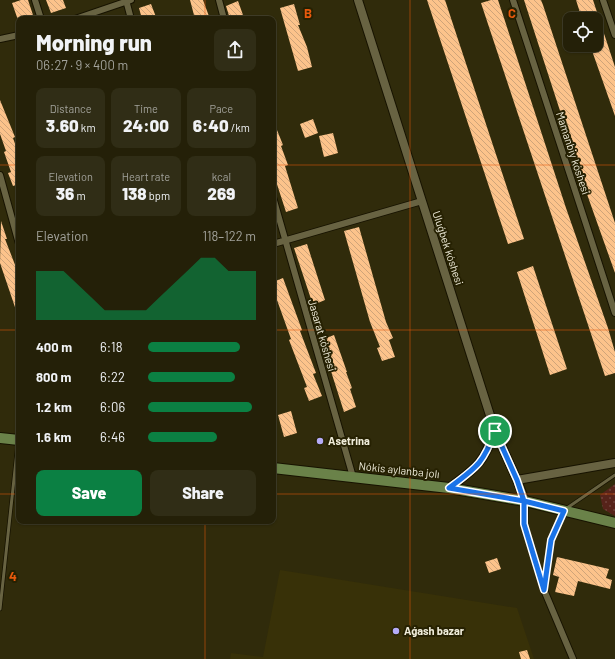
<!DOCTYPE html>
<html lang="en">
<head>
<meta charset="utf-8">
<style>
  :root { --surface:#242008; --page:#302d16; --text:#f1f3f6; --muted:#a3a39c; --line:#413e29; --accent:#0b8043 }
  body { margin:0; font-family:Barlow,sans-serif; background:var(--page); color:var(--text); height:100vh; display:flex; flex-direction:column; font-size:15px; white-space:nowrap }
  * { box-sizing:border-box; margin:0 }
  p { font-size:13px; color:var(--muted) }
  .icon { flex:none; width:22px; height:22px; fill:none; stroke:currentColor; stroke-width:2; stroke-linecap:round; stroke-linejoin:round }
  .map { position:relative; flex:1; overflow:hidden }
  .panel { position:absolute; left:16px; top:16px; width:260px; height:508px; display:flex; flex-direction:column; background:var(--surface); border-radius:8px; box-shadow:0 1px 3px #0004,0 0 0 1px var(--line) }
  .panel>* { flex:none }
  .controls { position:absolute; left:563px; top:12px; display:grid; gap:8px }
  .controls a { display:grid; place-items:center; width:40px; height:40px; border-radius:8px; background:var(--surface); box-shadow:0 1px 3px #0004,0 0 0 1px var(--line); font-size:20px }
  .pin { position:absolute; display:grid; place-items:center; width:34px; height:34px; color:#fff; margin:-17px; border:2px solid #fff; border-radius:50%; box-shadow:0 1px 4px #0007 }
  .round { display:grid; place-items:center; flex:none; width:42px; height:42px; border-radius:8px; background:var(--page) }
  .summary { display:flex; align-items:center; justify-content:space-between; height:68px; padding:0 20px }
  h1 { font-size:22px; font-weight:800; line-height:30px }
  .metrics { display:grid; grid-template-columns:repeat(3,1fr); gap:6px; height:68px; padding:4px 20px }
  .metrics div { display:grid; align-content:center; border-radius:8px; background:var(--page); text-align:center }
  .metrics b { font-size:17px; font-weight:800 }
  .metrics small { font-size:11px; font-weight:400 }
  .metrics p { font-size:11px }
  .chart { height:112px; padding:8px 20px }
  .chart p { display:flex; justify-content:space-between }
  .chart svg { width:100%; height:72px; margin-top:4px; fill:var(--accent); opacity:.7 }
  .cta { display:flex; gap:8px; margin-top:auto; padding:8px 20px }
  .cta a { flex:1; height:46px; border-radius:8px; background:var(--accent); color:#fff; font-size:16px; font-weight:800; line-height:46px; text-align:center }
  .cta a+a { background:var(--page); color:var(--text) }
  ul { padding:0 20px; list-style:none; font-size:13px }
  li { display:grid; grid-template-columns:64px 48px 1fr; align-items:center; height:30px }
  li i { height:10px; border-radius:5px; background:var(--accent) }
  .map>svg:first-child { display:block }
  .built { fill:#383108 }
  .grass { fill:url(#grass-dots) }
  .building { fill:url(#building-back-hatch) }
  .lines { fill:none; stroke-linecap:round; stroke-linejoin:round }
  .service-casing { stroke:#171300; stroke-width:4.5 }
  .minor-casing { stroke:#171300; stroke-width:8 }
  .tertiary-casing { stroke:#171300; stroke-width:10 }
  .primary-casing { stroke:#171300; stroke-width:12 }
  .service { stroke:#686342; stroke-width:3 }
  .minor { stroke:#686342; stroke-width:6 }
  .tertiary { stroke:#686342; stroke-width:8 }
  .primary { stroke:#6a8249; stroke-width:10 }
  .route-casing { stroke:#fff; stroke-width:8 }
  .route { stroke:#1a73e8; stroke-width:5 }
  .grid { fill:none; stroke:#e8590c; stroke-width:1; stroke-opacity:0.55 }
  .poi-dot { fill:#b5acf8; stroke:#262102; stroke-width:1.5 }
  .labels { text-anchor:middle; stroke-width:4; stroke-linejoin:round; paint-order:stroke }
  .street-label { font-size:11px; fill:#f0eddb; stroke:#262102 }
  .poi-label { font-size:11px; font-weight:bold; fill:#f0eddb; stroke:#262102; text-anchor:start }
  .grid-label { font-size:13px; text-anchor:middle; font-weight:bold; fill:#e8590c; stroke:#262102; stroke-width:4; stroke-linejoin:round; paint-order:stroke }
</style>
</head>
<body>
<div class="map">
<svg width="615" height="659" viewBox="0 0 615 659">
  <defs>
    <pattern id="grass-dots" width="8" height="8" patternUnits="userSpaceOnUse"><rect width="8" height="8" fill="#56231a"/><path d="M2 2h.1M6 6h.1" fill="none" stroke="#6f433b" stroke-width="1.8" stroke-linecap="round"/></pattern>
    <pattern id="building-back-hatch" width="6" height="6" patternUnits="userSpaceOnUse"><rect width="6" height="6" fill="#fcc38b"/><path d="M-1 5l2 2M0 0l6 6M5-1l2 2" fill="none" stroke="#cfa479"/></pattern>
  </defs>
  <rect width="100%" height="100%" fill="#302b0b"/>
  <path class="built" d="M280,570l237,38 17,51h-304l1,-6 32,4z"/>
  <path class="grass" d="M615,484v32l-12,-7 -3,-14z"/>
  <path class="building" d="M21,0h7l5,15 -15,5 -6,-17z
    M46,0h17l3,8 -15,5z
    M190,0h13l7,19h-15z
    M427,0h18l79,239 -16,5z
    M491,0h7l6,18 62,190 42,120 7,24v21l-10,3 -124,-373z
    M524,0h17l2,5 72,218v50l-27,-76z
    M576,0h17l22,67v49l-25,-71h6v-26h-14z
    M238,1l5,14 -13,4 -4,-13z
    M151,4l5,13 -14,2 -3,-11z
    M294,4l6,21h-2l9,22 5,20 -14,4 -18,-63z
    M0,100l15,37 -2,1 6,17v29l-6,2 -5,-13 3,-1 -7,-20 2,-1 -6,-17z
    M313,119l5,14 -13,5 -5,-14z
    M273,120l10,25 -2,1 7,19 -3,1 13,42 -12,4 -12,-37 3,-1 -4,-10z
    M333,133l5,20 -14,4 -5,-21z
    M1,221l6,18h-2l14,36v44l-19,-56z
    M359,227l27,95 7,16 -4,2 6,17 -13,4 -5,-13 3,-1 -10,-25 -26,-91z
    M307,244l18,56 -12,5 -19,-57z
    M533,266l34,103 -17,6 -33,-103z
    M283,278l19,52 -2,1 16,42 -3,1 9,22 -13,5 -5,-13 3,-1 -18,-47 2,-1 -18,-50v-7z
    M334,335l13,37h-1l6,16 -2,1 6,18 -12,5 -23,-72z
    M291,411l6,22 -13,4 -6,-22z
    M557,557l52,12 -3,9 6,2 -2,9 -32,-8 -4,15 -19,-4 4,-15 -6,-2z
    M497,558l4,11 -12,4 -4,-11z
    M527,650l3,9h-9l-2,-7z"/>
  <g class="lines">
    <defs>
      <path id="service" d="M567,508l48,-33
        M545,585l6,-45 13,-28
        M0,609l18,-167"/>
      <path id="minor" d="M35,0l6,19
        M126,0l5,19
        M219,0l5,19
        M513,0l102,313
        M603,0l12,35
        M75,19l56,-19
        M0,39l19,-4
        M0,175l19,69
        M273,197l80,280
        M273,244l149,-43
        M525,501l-1,23 20,66 29,69"/>
      <path id="tertiary" d="M358,0l137,431 22,49 8,21
        M517,480l98,-17
        M449,488c28,-21 34,-24 46,-57"/>
      <path id="primary" d="M0,438l19,2
        M273,468l176,20 76,13 90,22"/>
    </defs>
    <use href="#service" class="service-casing"/>
    <use href="#minor" class="minor-casing"/>
    <use href="#tertiary" class="tertiary-casing"/>
    <use href="#primary" class="primary-casing"/>
    <use href="#service" class="service"/>
    <use href="#minor" class="minor"/>
    <use href="#tertiary" class="tertiary"/>
    <use href="#primary" class="primary"/>
  </g>
  <g class="lines">
    <defs>
      <path id="route" d="M495,431c-12,33 -18,36 -46,57l75,13v23l20,66 7,-50 13,-29 -40,-10 -7,-21 -22,-49"/>
    </defs>
    <use href="#route" class="route-casing"/>
    <use href="#route" class="route"/>
  </g>
  <path class="grid" d="M205,0v19M410,0v659M0,165h19M273,165h342M0,330h19M273,330h342M0,494h19M273,494h342M205,521v138"/>
  <g class="poi-dot">
    <circle cx="320" cy="441" r="4"/>
    <circle cx="396" cy="631" r="4"/>
  </g>
  <g class="labels">
    <g class="street-label">
      <text transform="translate(573 153) rotate(72)" y="4">Mamanbiy kóshesi</text>
      <text transform="translate(448 248) rotate(72)" y="4">Uluǵbek kóshesi</text>
      <text transform="translate(322 335) rotate(74)" y="4">Jasarat kóshesi</text>
      <text transform="translate(399 470) rotate(6)" y="4">Nókis aylanba jolı</text>
    </g>
    <g class="poi-label">
      <text x="328" y="445">Asetrina</text>
      <text x="404" y="635">Aǵash bazar</text>
    </g>
  </g>
  <g class="grid-label">
    <text x="308" y="18">B</text>
    <text x="512" y="18">C</text>
    <text x="13" y="581">4</text>
  </g>
</svg>
<div class="controls">
<a><svg class="icon" aria-label="locate" viewBox="0 0 24 24"><circle cx="12" cy="12" r="6"/><path d="M12 2v4M12 18v4M2 12h4M18 12h4"/></svg></a>
</div>
<div class="pin" style="left:495px;top:431px;background:#1e9e55"><svg class="icon" aria-label="arrive" viewBox="0 0 24 24"><path d="M6 21V4h12l-3 4 3 4H6"/></svg></div>
<section class="panel">
<div class="summary"><div><h1>Morning run</h1><p>06:27 · 9 × 400 m</p></div><a class="round"><svg class="icon" aria-label="share" viewBox="0 0 24 24"><path d="M12 15V3M7 8l5-5 5 5M5 13v7h14v-7"/></svg></a></div>
<div class="metrics">
<div><p>Distance</p><b>3.60<small> km</small></b></div>
<div><p>Time</p><b>24:00</b></div>
<div><p>Pace</p><b>6:40<small> /km</small></b></div>
</div>
<div class="metrics">
<div><p>Elevation</p><b>36<small> m</small></b></div>
<div><p>Heart rate</p><b>138<small> bpm</small></b></div>
<div><p>kcal</p><b>269</b></div>
</div>
<div class="chart"><p><span>Elevation</span>118–122 m</p>
<svg viewBox="0 0 160 44" preserveAspectRatio="none"><path d="M0 44V14L10 14L20 14L30 22L40 30L50 38L60 38L70 38L80 38L90 30L100 22L110 14L120 6L130 6L140 14L150 14L160 14V44z"/></svg>
</div>
<ul>
<li><b>400 m</b>6:18<i style="width:85%"></i></li>
<li><b>800 m</b>6:22<i style="width:81%"></i></li>
<li><b>1.2 km</b>6:06<i style="width:96%"></i></li>
<li><b>1.6 km</b>6:46<i style="width:64%"></i></li>
</ul>
<div class="cta"><a>Save</a><a>Share</a></div>
</section>
</div>
</body>
</html>
